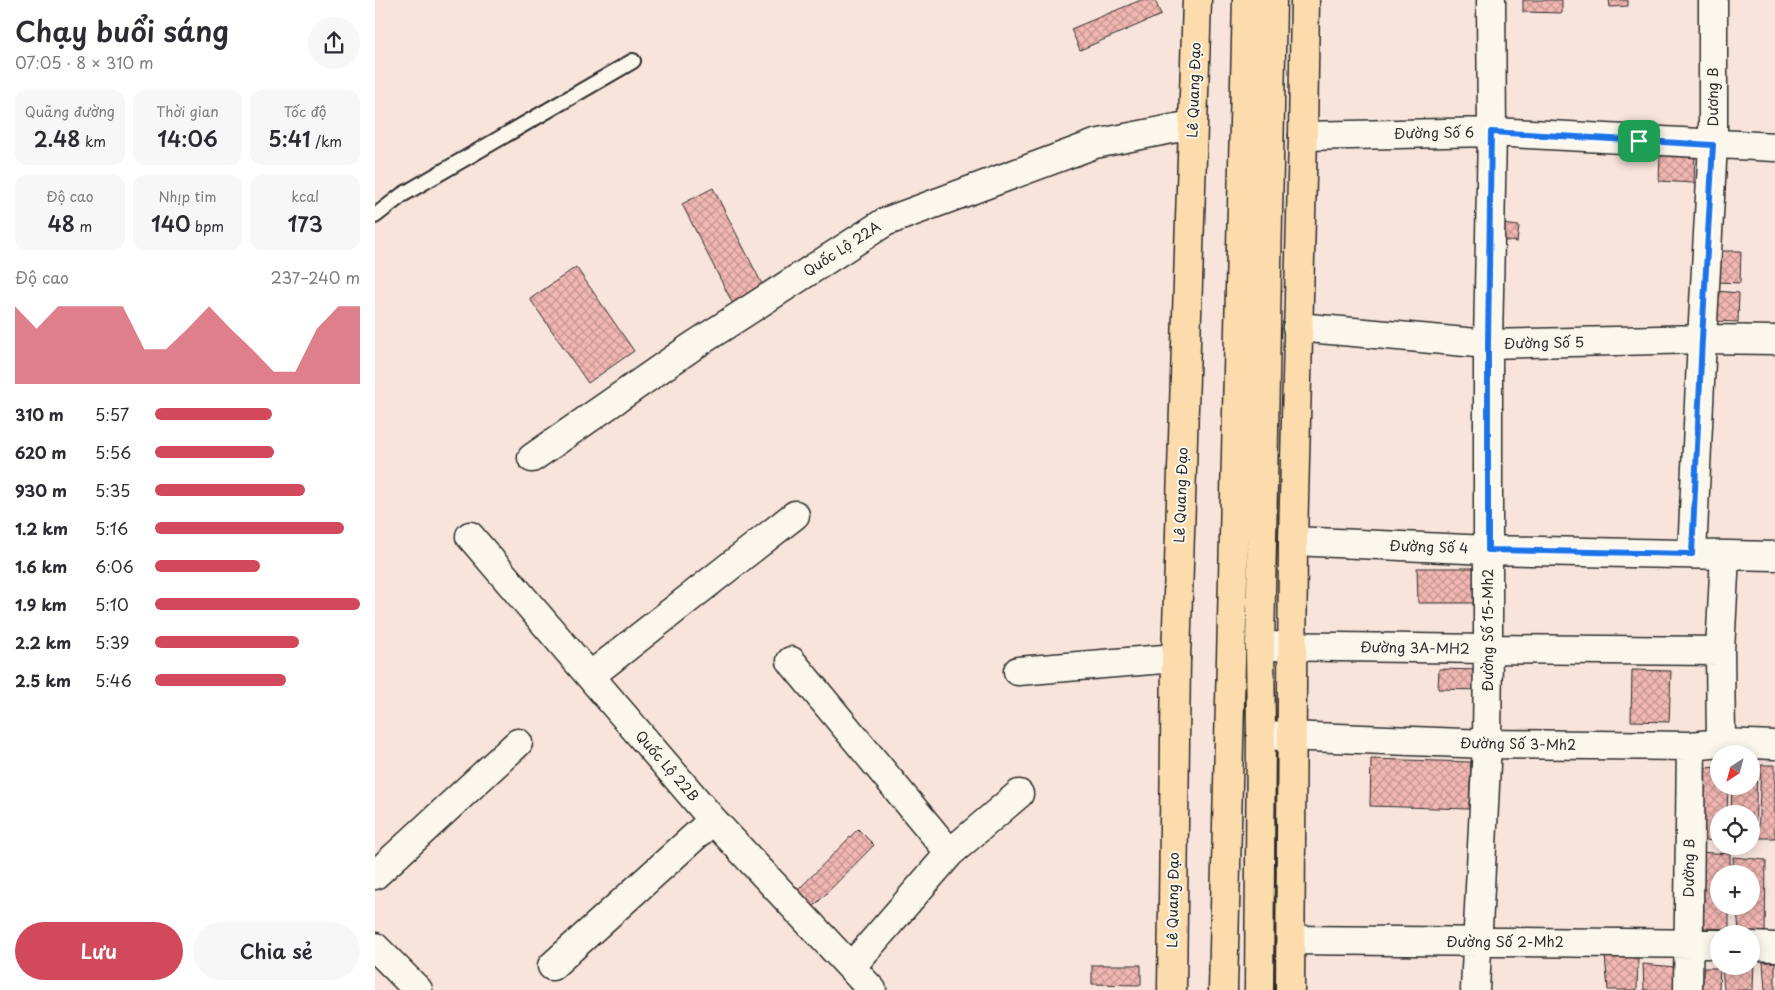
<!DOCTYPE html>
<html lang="vi">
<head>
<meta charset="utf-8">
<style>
  :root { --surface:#fff; --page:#f7f7f7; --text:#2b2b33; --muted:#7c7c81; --accent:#d1495b }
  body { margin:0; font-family:"Playpen Sans",sans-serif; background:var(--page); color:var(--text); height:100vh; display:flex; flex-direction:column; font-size:19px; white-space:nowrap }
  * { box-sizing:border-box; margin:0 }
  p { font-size:16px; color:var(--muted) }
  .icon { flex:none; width:28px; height:28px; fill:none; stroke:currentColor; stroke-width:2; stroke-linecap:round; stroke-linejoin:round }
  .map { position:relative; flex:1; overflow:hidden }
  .drawer { display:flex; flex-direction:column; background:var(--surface); width:375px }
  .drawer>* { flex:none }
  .needle { width:32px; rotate:216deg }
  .tools { position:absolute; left:1335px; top:745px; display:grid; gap:10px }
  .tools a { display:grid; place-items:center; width:50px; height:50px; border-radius:50%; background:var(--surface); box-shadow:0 2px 12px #0003; font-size:25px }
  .pin { position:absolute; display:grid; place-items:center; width:42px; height:42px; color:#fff; margin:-21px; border-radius:10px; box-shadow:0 2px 8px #0006 }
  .round { display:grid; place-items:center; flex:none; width:52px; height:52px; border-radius:26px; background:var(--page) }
  .summary { display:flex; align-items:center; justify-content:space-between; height:85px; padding:0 15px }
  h1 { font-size:28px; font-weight:600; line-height:38px }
  .figures { display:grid; grid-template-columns:repeat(3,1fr); gap:8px; height:85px; padding:5px 15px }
  .figures div { display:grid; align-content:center; border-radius:12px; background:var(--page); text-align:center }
  .figures b { font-size:21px; font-weight:600 }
  .figures small { font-size:14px; font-weight:400 }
  .figures p { font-size:14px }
  .chart { height:140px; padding:10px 15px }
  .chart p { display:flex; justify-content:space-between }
  .chart svg { width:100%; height:90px; margin-top:5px; fill:var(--accent); opacity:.7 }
  .primary-button { display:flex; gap:10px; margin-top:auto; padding:10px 15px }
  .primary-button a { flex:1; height:58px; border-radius:30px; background:var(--accent); color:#fff; font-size:20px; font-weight:600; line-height:58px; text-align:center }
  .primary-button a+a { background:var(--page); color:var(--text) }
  ul { padding:0 15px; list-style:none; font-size:16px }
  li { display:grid; grid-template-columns:80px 60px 1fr; align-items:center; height:38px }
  li i { height:12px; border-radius:6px; background:var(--accent) }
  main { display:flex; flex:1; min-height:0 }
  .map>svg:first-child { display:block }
  .building { fill:url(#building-cross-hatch); stroke:#2b2b2b }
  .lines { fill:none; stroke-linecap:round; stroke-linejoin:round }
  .lane-casing { stroke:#2b2b2b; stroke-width:18 }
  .street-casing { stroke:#2b2b2b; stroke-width:31 }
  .highway-casing { stroke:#2b2b2b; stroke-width:31 }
  .lane { stroke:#fbf7ec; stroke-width:14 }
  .street { stroke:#fbf7ec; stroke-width:28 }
  .highway { stroke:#fcdcac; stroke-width:28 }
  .route-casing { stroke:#fff; stroke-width:10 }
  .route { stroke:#1a73e8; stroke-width:6 }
  .labels { text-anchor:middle; stroke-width:4; stroke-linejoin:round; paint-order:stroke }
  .street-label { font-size:14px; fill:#2b2b2b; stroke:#fbf7ec }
</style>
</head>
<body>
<main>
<section class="drawer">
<div class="summary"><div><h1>Chạy buổi sáng</h1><p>07:05 · 8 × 310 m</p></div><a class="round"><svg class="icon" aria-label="share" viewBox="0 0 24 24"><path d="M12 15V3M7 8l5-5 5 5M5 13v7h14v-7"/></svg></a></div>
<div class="figures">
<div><p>Quãng đường</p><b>2.48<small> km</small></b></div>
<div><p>Thời gian</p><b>14:06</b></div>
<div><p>Tốc độ</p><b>5:41<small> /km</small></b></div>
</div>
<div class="figures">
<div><p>Độ cao</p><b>48<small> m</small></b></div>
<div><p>Nhịp tim</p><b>140<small> bpm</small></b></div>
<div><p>kcal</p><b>173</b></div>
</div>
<div class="chart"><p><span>Độ cao</span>237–240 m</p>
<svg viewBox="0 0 160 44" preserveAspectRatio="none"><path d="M0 44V6L10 17L20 6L30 6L40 6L50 6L60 27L70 27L80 17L90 6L100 17L110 27L120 38L130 38L140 17L150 6L160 6V44z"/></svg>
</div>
<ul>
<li><b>310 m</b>5:57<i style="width:57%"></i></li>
<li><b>620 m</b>5:56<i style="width:58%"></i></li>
<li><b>930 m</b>5:35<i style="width:73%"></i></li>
<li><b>1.2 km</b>5:16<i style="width:92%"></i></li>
<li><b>1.6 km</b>6:06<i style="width:51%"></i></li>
<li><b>1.9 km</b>5:10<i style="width:100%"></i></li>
<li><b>2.2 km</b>5:39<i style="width:70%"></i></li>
<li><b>2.5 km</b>5:46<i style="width:64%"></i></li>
</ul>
<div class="primary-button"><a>Lưu</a><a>Chia sẻ</a></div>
</section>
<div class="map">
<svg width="1400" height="990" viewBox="0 0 1400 990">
  <defs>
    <pattern id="building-cross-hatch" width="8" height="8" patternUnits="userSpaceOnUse" patternTransform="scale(1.25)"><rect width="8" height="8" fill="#f2b7b2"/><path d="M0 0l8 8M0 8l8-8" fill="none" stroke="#c49591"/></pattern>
  </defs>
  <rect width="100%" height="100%" fill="#f8e4db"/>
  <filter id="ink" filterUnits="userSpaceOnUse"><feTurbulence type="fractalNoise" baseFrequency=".02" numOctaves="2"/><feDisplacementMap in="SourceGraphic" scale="10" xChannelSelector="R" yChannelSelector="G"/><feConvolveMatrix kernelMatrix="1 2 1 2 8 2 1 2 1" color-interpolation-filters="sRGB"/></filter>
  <g filter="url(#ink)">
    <path class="building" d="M766,0h14l6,15 -81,35 -9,-21z
      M1148,0h39v13l-39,-1z
      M1234,0h19v6l-18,1z
      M1285,154l35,2 -1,27 -35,-2z
      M338,188l51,100 -31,16 -51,-100z
      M1126,224l18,2 -2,16 -17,-2z
      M1342,251h24l-1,32 -24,-1z
      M201,267l58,84 -46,32 -58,-84z
      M1341,291l23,2 -1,29 -24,-1z
      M1042,568h63v35h-62z
      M1064,669l42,1 -1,20 -42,-1z
      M1257,670l39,1 -2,51 -38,-1z
      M996,759l100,3 -2,47 -99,-3z
      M1386,765h14v73h-17z
      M1376,766h6l-2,74h-4v-26h-20l1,-28h19z
      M1344,767v19h9l-1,28h-8v27l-18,-1 3,-72z
      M483,829l16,16 -61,62 -16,-16z
      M1323,852l32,2v20h-11v32h10v23l-25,-1z
      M1358,857l33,3 -1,74 -26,-1 -2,-27h14v-32h-17z
      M1230,956l33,2 -1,32h-29z
      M1376,961h3l-1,29h-29l-2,-24h29z
      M1388,962h12v28h-10z
      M1268,964l32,3v23h-31z
      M717,965h49v20l-49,-1z
      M1327,968h18l-1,22h-20z"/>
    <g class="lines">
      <defs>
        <path id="lane" d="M0,216l27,-21 231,-134"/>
        <path id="street" d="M928,136l189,-4 283,15
          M922,327l191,17 214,-5 73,1
          M157,458l161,-112 192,-124 210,-78 97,-19
          M95,536l243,284 159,170
          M918,541l195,9 287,6
          M1317,554l10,-215 11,-194v-145
          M885,646l228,3 232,2
          M416,661l159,192 -99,114
          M643,671l158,-13
          M215,676l205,-161
          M886,735l226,9 204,2 30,-3 54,2
          M1346,743l-1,-92 5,-96
          M575,853l69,-59
          M0,875l143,-132
          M916,940l428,4
          M1376,946l24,1
          M0,947l43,43
          M177,966l161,-146
          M1100,990l12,-246 1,-95v-305l4,-212 -1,-132
          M1313,990l3,-244"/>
        <path id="highway" d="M797,990l4,-332 21,-658
          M848,990l24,-990
          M884,990l2,-255 -1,-89 12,-646
          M915,990l3,-449 10,-405 2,-136"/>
      </defs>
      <use href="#lane" class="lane-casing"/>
      <use href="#street" class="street-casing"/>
      <use href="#highway" class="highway-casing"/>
      <use href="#lane" class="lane"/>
      <use href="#street" class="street"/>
      <use href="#highway" class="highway"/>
    </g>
  </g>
  <g class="lines" filter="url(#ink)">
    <defs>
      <path id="route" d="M1116,132l222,13 -11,194 -10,215 -204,-4v-206z"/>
    </defs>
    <use href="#route" class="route-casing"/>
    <use href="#route" class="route"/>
  </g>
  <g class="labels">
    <g class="street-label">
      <text transform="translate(819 90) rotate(-88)" y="5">Lê Quang Đạo</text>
      <text transform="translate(1338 97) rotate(-90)" y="5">Dương B</text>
      <text transform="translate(1059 133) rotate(-1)" y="5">Đường Số 6</text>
      <text transform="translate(467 249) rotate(-33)" y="5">Quốc Lộ 22A</text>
      <text transform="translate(1169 343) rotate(-1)" y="5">Đường Số 5</text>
      <text transform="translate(806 495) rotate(-88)" y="5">Lê Quang Đạo</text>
      <text transform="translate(1054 547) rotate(2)" y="5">Đường Số 4</text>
      <text transform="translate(1113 630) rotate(-90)" y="5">Đường Số 15-Mh2</text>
      <text transform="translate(1040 648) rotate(1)" y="5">Đường 3A-MH2</text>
      <text transform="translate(1143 744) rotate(1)" y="5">Đường Số 3-Mh2</text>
      <text transform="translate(292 766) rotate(49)" y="5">Quốc Lộ 22B</text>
      <text transform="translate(1314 868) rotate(-89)" y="5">Dường B</text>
      <text transform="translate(798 900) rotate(-89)" y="5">Lê Quang Đạo</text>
      <text x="1130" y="947">Đường Số 2-Mh2</text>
    </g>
  </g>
</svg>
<div class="tools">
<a><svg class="needle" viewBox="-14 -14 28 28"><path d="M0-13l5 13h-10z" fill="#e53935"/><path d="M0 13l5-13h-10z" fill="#7c7c81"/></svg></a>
<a><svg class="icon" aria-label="locate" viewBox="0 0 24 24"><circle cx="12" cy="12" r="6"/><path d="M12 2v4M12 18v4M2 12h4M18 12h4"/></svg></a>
<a>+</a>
<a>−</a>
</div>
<div class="pin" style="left:1264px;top:141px;background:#1e9e55"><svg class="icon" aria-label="arrive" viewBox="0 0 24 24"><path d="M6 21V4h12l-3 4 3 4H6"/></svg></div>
</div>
</main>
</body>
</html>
